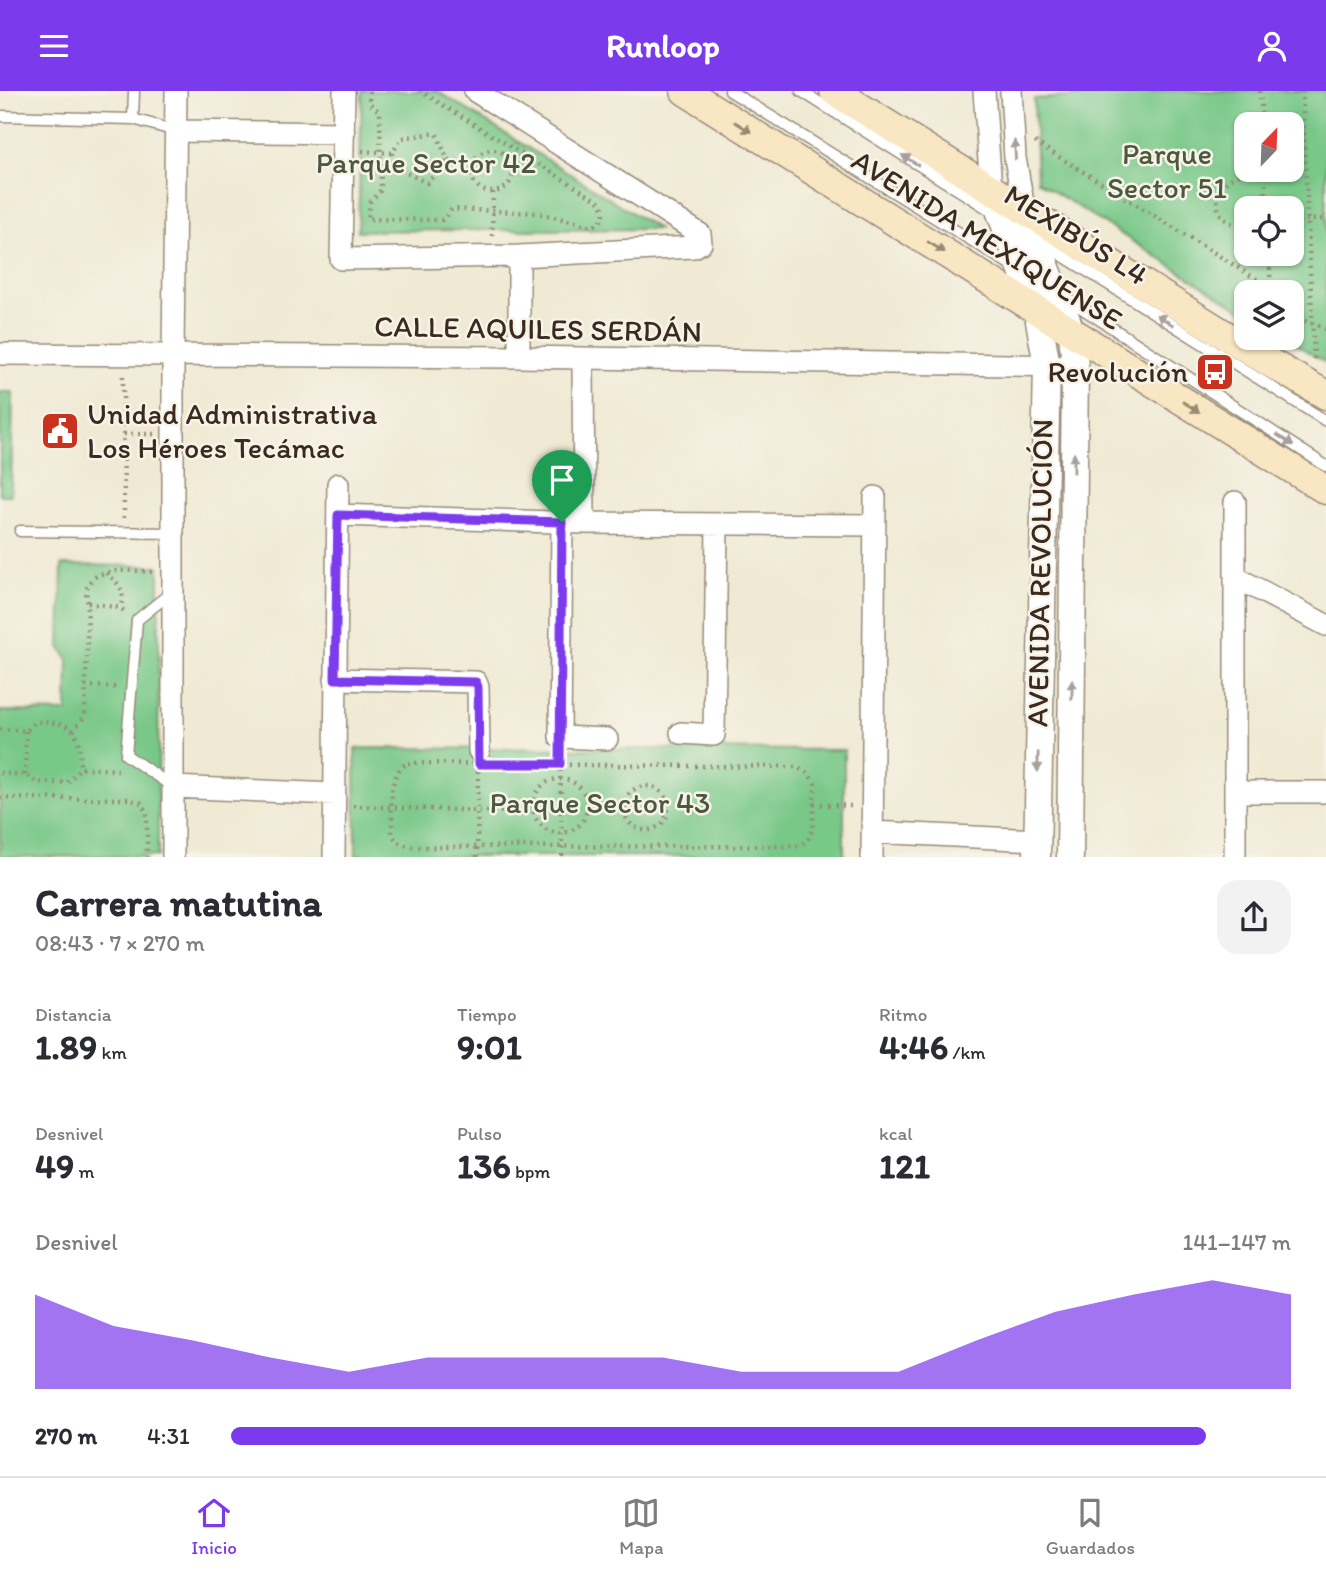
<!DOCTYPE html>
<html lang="es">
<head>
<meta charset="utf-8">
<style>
  :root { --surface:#fff; --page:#f2f2f3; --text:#2b2b33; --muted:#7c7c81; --line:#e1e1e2; --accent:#7c3aed }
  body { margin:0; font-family:Itim,sans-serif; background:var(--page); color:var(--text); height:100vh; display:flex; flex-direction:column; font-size:26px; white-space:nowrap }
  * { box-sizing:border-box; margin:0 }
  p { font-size:23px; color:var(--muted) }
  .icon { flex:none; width:38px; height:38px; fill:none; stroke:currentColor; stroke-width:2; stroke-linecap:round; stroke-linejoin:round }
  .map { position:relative; height:766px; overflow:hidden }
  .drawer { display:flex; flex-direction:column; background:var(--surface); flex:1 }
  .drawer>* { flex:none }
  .needle { width:46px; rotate:23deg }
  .tools { position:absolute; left:1234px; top:21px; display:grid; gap:14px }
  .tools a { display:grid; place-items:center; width:70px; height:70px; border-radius:14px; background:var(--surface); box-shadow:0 2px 5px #0004; font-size:35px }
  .pin { position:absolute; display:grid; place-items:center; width:60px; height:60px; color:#fff; margin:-72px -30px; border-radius:50% 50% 50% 0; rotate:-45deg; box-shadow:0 0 7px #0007 }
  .pin .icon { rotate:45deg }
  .round { display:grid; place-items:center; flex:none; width:74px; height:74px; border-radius:21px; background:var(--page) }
  .summary { display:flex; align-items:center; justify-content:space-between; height:119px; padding:0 35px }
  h1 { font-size:38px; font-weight:700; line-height:52px }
  .stats { display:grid; grid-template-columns:repeat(3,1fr); gap:10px; height:119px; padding:7px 35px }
  .stats div { display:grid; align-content:center }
  .stats b { font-size:35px; font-weight:700 }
  .stats small { font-size:19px; font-weight:400 }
  .stats p { font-size:19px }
  .chart { height:196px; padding:14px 35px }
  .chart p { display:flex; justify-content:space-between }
  .chart svg { width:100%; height:126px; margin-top:7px; fill:var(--accent); opacity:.7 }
  ul { padding:0 35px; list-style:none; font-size:23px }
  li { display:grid; grid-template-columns:112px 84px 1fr; align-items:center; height:52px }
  li i { height:18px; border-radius:9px; background:var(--accent) }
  header { display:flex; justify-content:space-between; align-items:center; height:91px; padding:0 35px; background:var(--accent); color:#fff; font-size:32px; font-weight:700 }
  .dock { display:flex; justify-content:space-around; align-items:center; height:98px; border-top:2px solid var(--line); background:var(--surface); font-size:19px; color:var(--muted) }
  .dock a { display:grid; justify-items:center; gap:4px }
  .dock .on { color:var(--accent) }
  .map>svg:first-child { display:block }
  .green { fill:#78c888; stroke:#5a7953; stroke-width:2; fill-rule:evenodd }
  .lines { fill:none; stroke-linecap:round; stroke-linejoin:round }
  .service-casing { stroke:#968a79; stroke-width:13 }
  .minor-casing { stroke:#968a79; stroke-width:24 }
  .tertiary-casing { stroke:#968a79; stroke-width:29 }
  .secondary-casing { stroke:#968a79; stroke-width:31 }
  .path { stroke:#968a79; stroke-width:4.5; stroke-dasharray:2 5; stroke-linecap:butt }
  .service { stroke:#fff; stroke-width:10 }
  .minor { stroke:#fff; stroke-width:21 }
  .tertiary { stroke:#fff; stroke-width:26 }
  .secondary { stroke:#f9e7c3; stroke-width:28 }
  .oneway { fill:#9a8870 }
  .oneway2 { fill:#a79f9a }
  .route-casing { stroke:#fff; stroke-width:14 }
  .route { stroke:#7c3aed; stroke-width:9 }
  .labels { text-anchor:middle; stroke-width:5; stroke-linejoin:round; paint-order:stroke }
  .park-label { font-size:30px; fill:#4d593e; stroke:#f7f3e8 }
  .street-label { font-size:30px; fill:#3b2a1e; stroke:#f7f3e8 }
  .poi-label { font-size:30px; fill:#3b2a1e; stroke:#f7f3e8; text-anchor:end }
</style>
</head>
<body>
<header><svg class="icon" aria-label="menu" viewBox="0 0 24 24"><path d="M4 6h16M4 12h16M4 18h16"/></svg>Runloop<svg class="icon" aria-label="person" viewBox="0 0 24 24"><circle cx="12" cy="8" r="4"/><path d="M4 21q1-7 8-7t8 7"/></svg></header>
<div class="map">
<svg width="1326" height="766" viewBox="0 0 1326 766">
  <rect width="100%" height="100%" fill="#f7f3e8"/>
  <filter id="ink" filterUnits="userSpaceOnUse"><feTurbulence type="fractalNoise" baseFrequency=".0143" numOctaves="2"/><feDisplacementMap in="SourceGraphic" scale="14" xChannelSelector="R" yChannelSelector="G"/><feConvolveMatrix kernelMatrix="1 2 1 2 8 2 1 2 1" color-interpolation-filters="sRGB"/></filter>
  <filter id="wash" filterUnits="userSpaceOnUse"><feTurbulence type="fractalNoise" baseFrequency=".00686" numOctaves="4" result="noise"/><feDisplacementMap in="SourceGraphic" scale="28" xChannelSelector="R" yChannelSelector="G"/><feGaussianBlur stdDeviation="1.57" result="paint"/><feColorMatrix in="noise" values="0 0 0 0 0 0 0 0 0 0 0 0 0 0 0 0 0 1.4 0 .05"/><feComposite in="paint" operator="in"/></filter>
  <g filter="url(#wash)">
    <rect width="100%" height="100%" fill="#f0ead4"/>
    <path class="green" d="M362,0h75l221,138 -300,2z
      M1162,0h164v272l-40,-25h6v-46h-46v21l-209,-132 -3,-82zM1246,33h46v46h-46zM1246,117h46v46h-46z
      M0,301h13l-2,103h-11z
      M62,474l97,1 -1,290 -158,1v-146l67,1 1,-53 -8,-12z
      M355,657l489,2v106h-488z"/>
  </g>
  <g filter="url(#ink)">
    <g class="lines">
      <defs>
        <path id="service" d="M730,0l286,177
          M801,0l194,122
          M0,25l133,3 43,12
          M133,28l1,-28
          M1044,153l282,177
          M1066,207l260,168
          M20,440l154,2
          M173,696l-47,-32 11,-135 36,-29"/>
        <path id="minor" d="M344,0l-3,168 178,-3 175,-9 7,-4 -1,-9 -225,-143
          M984,0l7,98
          M1011,0l4,67 9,50
          M176,40l168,2
          M519,165v101
          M0,263l519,3 556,9
          M583,269l1,163
          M338,424l246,8 290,2
          M562,431l-2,215 47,2
          M1235,486l91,48
          M335,588l141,3 2,5 1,64
          M681,642l33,2 3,-210
          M173,696l162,7
          M1235,701h91
          M872,741l165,8
          M173,766v-503l3,-263
          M334,766l4,-373
          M872,766l3,-360
          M1235,766v-355"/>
        <path id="tertiary" d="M991,98l46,121 10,55 -10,492
          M1024,117l48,125 3,33 -5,491"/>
        <path id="secondary" d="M685,0l641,399
          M834,0l438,273 54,31"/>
      </defs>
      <use href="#service" class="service-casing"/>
      <use href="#minor" class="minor-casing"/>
      <use href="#tertiary" class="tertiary-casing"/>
      <use href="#secondary" class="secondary-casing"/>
      <path class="path" d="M370,0l-1,12 11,9 1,78 -11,12 -2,17 74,1 10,-11 86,4 54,13c12,-4 15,-13 8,-24l-180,-111
        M1260,0l2,33
        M1302,0l12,268
        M1035,51l236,146 2,4
        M471 80a21 21 0 1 1 42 0a21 21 0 1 1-42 0Z
        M362,60l30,2 10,-15 34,-5 12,27 25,3
        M392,62l3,14 32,16 21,-23
        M1292,75l14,-1
        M1265,79l1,38
        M1292,130l34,-2
        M1246,136c-46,-5 -32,-54 8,-57
        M492,145l1,-44
        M1269,163l2,34
        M1292,224l34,14
        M123,285l1,142
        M124,343h31
        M106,482c14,12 19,15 15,35
        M88,512l33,5 3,3
        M85,595l31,1
        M0,638l26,2 9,-9c39,0 46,7 45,46l38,2
        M73,640l12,-15 3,-113c-12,-38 42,-33 64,-31
        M408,672l388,4 13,7 6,10 -2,44 -5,12 -9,6 -389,1 -13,-5 -5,-8c1,-23 -7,-60 16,-71z
        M560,672l2,94
        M0,682l25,2 11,7 31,1 13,-15
        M25,684l1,-44
        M533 715a27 27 0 1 1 54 0a27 27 0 1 1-54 0Z
        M624 717a22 22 0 1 1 44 0a22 22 0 1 1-44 0Z
        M0,707l129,1 12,4 6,10v44
        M587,712l37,6
        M814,713l37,2
        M353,715l182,7
        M477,766l1,-88"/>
      <use href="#service" class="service"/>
      <use href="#minor" class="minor"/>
      <use href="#tertiary" class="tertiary"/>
      <use href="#secondary" class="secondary"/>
    </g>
    <defs><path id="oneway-solid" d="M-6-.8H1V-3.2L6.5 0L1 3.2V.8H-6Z" transform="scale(1.75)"/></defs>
    <g class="oneway">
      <use href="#oneway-solid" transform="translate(743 36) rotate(32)"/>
      <use href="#oneway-solid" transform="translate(936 156) rotate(32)"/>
      <use href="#oneway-solid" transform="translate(1191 316) rotate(32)"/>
    </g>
    <g class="oneway2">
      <use href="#oneway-solid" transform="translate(1015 59) rotate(-93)"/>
      <use href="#oneway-solid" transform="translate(910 69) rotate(-148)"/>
      <use href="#oneway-solid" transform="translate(1165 229) rotate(-148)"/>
      <use href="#oneway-solid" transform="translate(1285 349) rotate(33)"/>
      <use href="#oneway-solid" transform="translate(1074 372) rotate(-89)"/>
      <use href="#oneway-solid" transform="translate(1072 599) rotate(-89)"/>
      <use href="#oneway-solid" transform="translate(1038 671) rotate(91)"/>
    </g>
  </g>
  <g class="lines" filter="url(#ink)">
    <defs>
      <path id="route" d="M338,424l224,7 -2,242h-81l-1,-77 -2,-5 -141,-3z"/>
    </defs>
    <use href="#route" class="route-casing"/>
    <use href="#route" class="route"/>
  </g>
  <defs>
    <symbol id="bus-square" viewBox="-11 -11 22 22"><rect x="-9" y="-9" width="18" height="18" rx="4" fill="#c8321e" stroke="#f7f3e8"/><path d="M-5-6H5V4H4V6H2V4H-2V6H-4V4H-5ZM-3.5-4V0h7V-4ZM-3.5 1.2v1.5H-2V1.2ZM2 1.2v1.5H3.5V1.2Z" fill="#fff"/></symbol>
    <symbol id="civic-square" viewBox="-11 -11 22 22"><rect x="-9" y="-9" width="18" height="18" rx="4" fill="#c8321e" stroke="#f7f3e8"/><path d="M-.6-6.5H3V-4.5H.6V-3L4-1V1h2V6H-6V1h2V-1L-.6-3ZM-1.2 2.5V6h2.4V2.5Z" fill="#fff"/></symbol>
  </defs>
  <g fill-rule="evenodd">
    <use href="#bus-square" x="1193" y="259" width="44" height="44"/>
    <use href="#civic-square" x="38" y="318" width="44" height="44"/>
  </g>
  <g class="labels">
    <g class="park-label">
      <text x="1167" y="73">Parque<tspan x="1167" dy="34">Sector 51</tspan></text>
      <text x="426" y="82">Parque Sector 42</text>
      <text x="600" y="722">Parque Sector 43</text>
    </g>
    <g class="street-label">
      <text transform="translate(1076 144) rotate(32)" y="10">MEXIBÚS L4</text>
      <text transform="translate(987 149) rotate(32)" y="10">AVENIDA MEXIQUENSE</text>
      <text transform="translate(538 238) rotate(1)" y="10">CALLE AQUILES SERDÁN</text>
      <text transform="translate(1040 482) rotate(-89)" y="10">AVENIDA REVOLUCIÓN</text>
    </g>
    <g class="poi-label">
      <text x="1188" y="291">Revolución</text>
      <text x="87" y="333" text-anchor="start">Unidad Administrativa<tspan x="87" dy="34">Los Héroes Tecámac</tspan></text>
    </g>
  </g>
</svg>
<div class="tools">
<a><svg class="needle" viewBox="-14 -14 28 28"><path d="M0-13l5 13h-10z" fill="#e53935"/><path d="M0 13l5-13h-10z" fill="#7c7c81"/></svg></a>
<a><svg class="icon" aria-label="locate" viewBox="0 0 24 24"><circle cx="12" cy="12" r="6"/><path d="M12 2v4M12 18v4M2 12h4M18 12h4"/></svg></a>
<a><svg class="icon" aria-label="layers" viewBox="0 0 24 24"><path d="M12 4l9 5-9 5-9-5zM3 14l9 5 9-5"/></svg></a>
</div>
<div class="pin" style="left:562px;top:431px;background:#1e9e55"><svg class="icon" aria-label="arrive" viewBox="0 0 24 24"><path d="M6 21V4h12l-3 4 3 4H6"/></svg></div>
</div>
<section class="drawer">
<div class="summary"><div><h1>Carrera matutina</h1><p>08:43 · 7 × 270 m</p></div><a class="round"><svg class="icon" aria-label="share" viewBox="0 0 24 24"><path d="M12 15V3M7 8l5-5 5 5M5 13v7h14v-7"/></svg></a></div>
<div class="stats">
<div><p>Distancia</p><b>1.89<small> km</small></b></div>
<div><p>Tiempo</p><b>9:01</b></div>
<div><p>Ritmo</p><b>4:46<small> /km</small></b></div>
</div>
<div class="stats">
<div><p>Desnivel</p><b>49<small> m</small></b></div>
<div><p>Pulso</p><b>136<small> bpm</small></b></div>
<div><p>kcal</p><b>121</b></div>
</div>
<div class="chart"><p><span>Desnivel</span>141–147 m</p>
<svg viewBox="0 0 160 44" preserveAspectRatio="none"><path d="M0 44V11L10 22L20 27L30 33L40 38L50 33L60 33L70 33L80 33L90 38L100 38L110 38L120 27L130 17L140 11L150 6L160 11V44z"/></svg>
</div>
<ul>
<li><b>270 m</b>4:31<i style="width:92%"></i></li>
</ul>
</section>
<nav class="dock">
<a class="on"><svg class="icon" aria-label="home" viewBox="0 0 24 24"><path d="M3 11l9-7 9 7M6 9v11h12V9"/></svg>Inicio</a>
<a><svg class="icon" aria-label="map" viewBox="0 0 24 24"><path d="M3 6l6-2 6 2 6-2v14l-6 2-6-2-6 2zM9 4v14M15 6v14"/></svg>Mapa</a>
<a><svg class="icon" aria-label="saved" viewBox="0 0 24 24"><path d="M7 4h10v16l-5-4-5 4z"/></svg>Guardados</a>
</nav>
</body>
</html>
